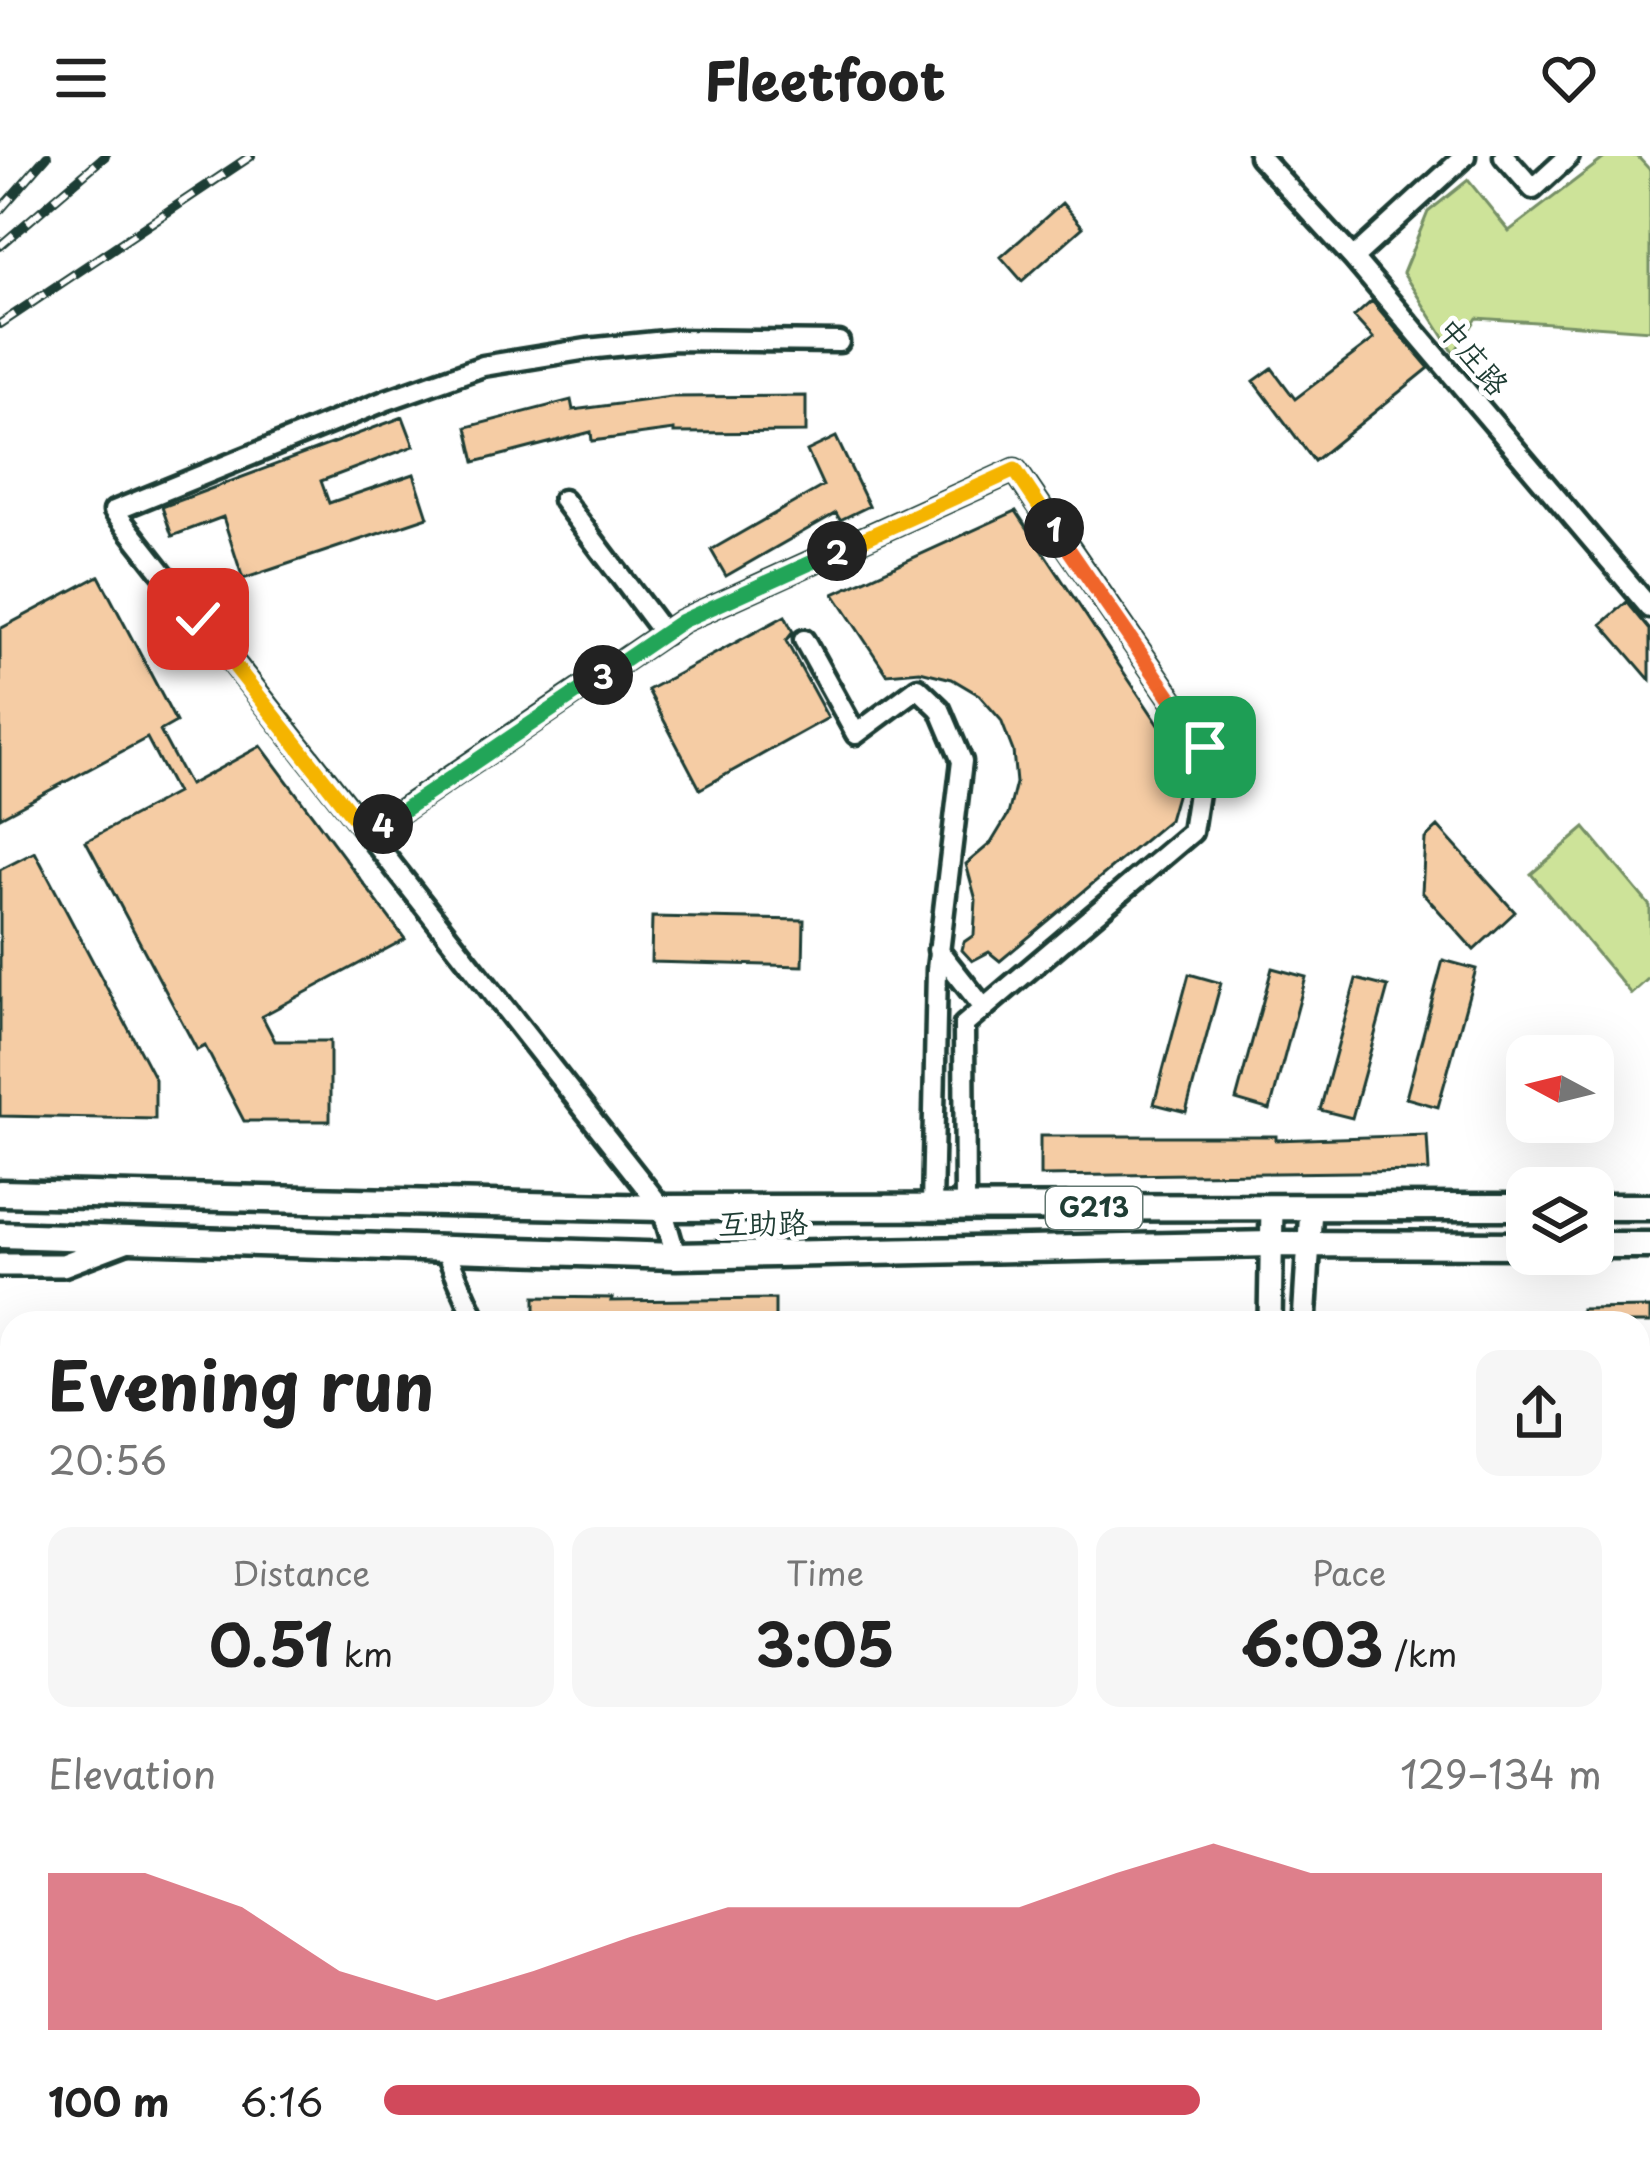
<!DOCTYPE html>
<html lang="en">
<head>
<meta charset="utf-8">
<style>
  :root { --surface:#fff; --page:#f6f6f6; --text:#222; --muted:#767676; --accent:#d1495b }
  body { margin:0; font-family:"Playpen Sans","LXGW WenKai TC",sans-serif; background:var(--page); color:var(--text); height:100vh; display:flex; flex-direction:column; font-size:45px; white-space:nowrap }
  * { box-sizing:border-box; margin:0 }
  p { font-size:39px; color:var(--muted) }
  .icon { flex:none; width:66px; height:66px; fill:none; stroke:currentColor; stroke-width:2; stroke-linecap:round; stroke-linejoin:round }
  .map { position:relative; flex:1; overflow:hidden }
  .sheet { position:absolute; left:0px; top:1155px; width:1650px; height:858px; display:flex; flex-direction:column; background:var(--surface); border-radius:36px 36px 0 0; box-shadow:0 12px 48px #0002 }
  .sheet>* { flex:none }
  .needle { width:78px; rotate:277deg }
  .fabs { position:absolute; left:1506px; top:879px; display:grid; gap:24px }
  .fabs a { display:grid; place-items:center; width:108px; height:108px; border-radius:24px; background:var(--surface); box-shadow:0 12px 48px #0002; font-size:60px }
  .pin { position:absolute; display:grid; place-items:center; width:102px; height:102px; color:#fff; margin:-51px; border-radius:24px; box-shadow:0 6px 18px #0006 }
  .km { position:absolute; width:60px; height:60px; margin:-30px; border-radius:50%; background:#222; color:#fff; font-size:33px; line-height:60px; text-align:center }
  .round { display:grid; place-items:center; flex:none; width:126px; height:126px; border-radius:24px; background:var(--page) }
  .headline { display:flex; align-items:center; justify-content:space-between; height:204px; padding:0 48px }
  h1 { font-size:66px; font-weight:700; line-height:90px }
  .stats { display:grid; grid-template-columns:repeat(3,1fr); gap:18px; height:204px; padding:12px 48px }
  .stats div { display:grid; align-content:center; border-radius:24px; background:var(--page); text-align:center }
  .stats b { font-size:60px; font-weight:700 }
  .stats small { font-size:33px; font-weight:400 }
  .stats p { font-size:33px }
  .chart { height:336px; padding:24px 48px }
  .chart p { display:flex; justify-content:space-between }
  .chart svg { width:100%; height:216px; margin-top:12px; fill:var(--accent); opacity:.7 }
  ul { padding:0 48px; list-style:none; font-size:39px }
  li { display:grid; grid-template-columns:192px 144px 1fr; align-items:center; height:90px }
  li i { height:30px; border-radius:15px; background:var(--accent) }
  header { display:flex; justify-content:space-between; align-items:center; height:156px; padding:0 48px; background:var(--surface); font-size:54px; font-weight:700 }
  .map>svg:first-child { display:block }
  .green { fill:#cde399; stroke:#769066; stroke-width:3 }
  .water { fill:#86d7de; stroke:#5d999a; stroke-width:3 }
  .building { fill:#f5cca4; stroke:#1f3d34; stroke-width:3 }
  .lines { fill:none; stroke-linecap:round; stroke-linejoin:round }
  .minor-casing { stroke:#1f3d34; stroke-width:27 }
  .major-casing { stroke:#1f3d34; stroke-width:30 }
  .highway-casing { stroke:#1f3d34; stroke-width:33 }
  .path { stroke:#1f3d34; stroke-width:3; stroke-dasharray:12 9; stroke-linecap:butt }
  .minor { stroke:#fff; stroke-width:18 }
  .major { stroke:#fff; stroke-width:21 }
  .highway { stroke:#fff; stroke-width:24 }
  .rail-casing { stroke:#1f3d34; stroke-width:10 }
  .rail { stroke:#fff; stroke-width:6; stroke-dasharray:18; stroke-linecap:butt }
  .split-1-casing { stroke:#fff; stroke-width:24 }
  .split-2-casing { stroke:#fff; stroke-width:24 }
  .split-3-casing { stroke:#fff; stroke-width:24 }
  .split-4-casing { stroke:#fff; stroke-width:24 }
  .split-5-casing { stroke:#fff; stroke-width:24 }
  .split-1 { stroke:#f0652b; stroke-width:15 }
  .split-2 { stroke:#f5b400; stroke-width:15 }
  .split-3 { stroke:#22a559; stroke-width:15 }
  .split-4 { stroke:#22a559; stroke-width:15 }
  .split-5 { stroke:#f5b400; stroke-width:15 }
  .labels { text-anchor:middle; stroke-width:10; stroke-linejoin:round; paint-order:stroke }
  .shield { fill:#fff; stroke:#627771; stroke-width:3 }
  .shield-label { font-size:27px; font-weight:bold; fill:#1f3d34 }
  .street-label { font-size:30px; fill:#1f3d34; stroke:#fff }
</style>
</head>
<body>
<header><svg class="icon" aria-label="menu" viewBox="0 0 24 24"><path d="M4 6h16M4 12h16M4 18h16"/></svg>Fleetfoot<svg class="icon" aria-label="heart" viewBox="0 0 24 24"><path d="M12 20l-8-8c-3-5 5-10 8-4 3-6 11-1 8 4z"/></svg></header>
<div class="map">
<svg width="1650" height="2013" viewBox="0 0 1650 2013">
  <rect width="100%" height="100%" fill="#fff"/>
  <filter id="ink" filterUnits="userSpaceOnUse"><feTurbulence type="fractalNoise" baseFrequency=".00833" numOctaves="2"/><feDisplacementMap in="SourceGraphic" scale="24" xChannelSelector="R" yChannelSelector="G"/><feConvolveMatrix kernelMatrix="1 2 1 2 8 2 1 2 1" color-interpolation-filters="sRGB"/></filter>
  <g filter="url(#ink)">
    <path class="green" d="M1607,0h30l13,14v160l-173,-12 -23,35 -51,-80 25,-61 40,-32 41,51z
      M1585,672l65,78v71l-19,17 -100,-120z"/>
    <path class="water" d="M1638,1404h12v131l-12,2z
      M12,1417v151l-12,1v-151z"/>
    <path class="building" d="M1062,47l21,24 -61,54 -21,-24z
      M1372,145l57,67 -115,93 -60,-80 18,-13 23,31 79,-60 -20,-22z
      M806,240v36l-132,1v-3l-82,11 -1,-9 -116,30 -8,-35 104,-27 2,10 98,-13z
      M403,261l11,29 -93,35 8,22 85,-29 14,43 -185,62 -20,-62 -51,19 -10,-29z
      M836,281l33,69 -29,14 -4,-7 -110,63 -15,-26 112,-64 -16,-35z
      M1016,355l169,253 -16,56 -169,141 -11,-9 -17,9 -10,-11 2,-8 10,-7 2,-35 -10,-36 25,-21 17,-28 8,-32 -3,-32 -12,-31 -22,-25 -27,-16 -32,-8 -33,3 -53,-80z
      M99,420l77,146 -16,9 29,54 72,-39 144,193 -143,77 13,25h55v80h-86l-39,-75 -8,4 -111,-209 90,-48 -29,-55 -147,79v-188z
      M1627,446l23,28v50l-48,-56z
      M785,460l8,16 -7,9 42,77 -128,71 -52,-99z
      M1438,671l77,85 -41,38 -52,-58 3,-53z
      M35,696l120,227v40l-155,-3v-246z
      M652,761l152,3 -1,46 -152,-4z
      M1443,804l33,9 -38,138 -32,-9z
      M1272,812l34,9 -36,133 -34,-10z
      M1189,818l32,9 -35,129 -32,-8z
      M1356,823l32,8 -36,131 -32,-8z
      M1427,979l2,36 -389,5v-40h236v4z
      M535,1141l77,1 -1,3 164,-2v24h-240z
      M1650,1152v15h-68l-1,-14z"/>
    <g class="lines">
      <defs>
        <path id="minor" d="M1259,0l94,102 297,350
          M1504,0l29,33 36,-33
          M1353,102l112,-102
          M563,344l101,134
          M804,484l52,94 62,-46 22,21 22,52 -25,208 -5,239
          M367,678l315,-213 333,-151 190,277 -13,85 -228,193 1,183
          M938,794l46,58
          M446,1096l31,71
          M676,1100l-14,-48 -548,-697 273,-111 96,-34 104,-17 88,-9 164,2
          M0,1340l12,-1
          M0,1817l12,4
          M1638,1886l12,-8
          M0,1961l12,-4
          M92,2001l3,12
          M503,2001l9,12
          M1453,2013l18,-12"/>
        <path id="major" d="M0,1109h63l63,-24
          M1270,1167l2,-115
          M1304,1167l7,-115
          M1638,1580h12
          M0,1629l12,-1
          M1638,1631h12
          M0,1689l12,-2
          M1318,2001l7,12
          M1344,2001l8,12"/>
        <path id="highway" d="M0,1037l662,15 865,-1
          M1593,1051h57
          M0,1079l676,21 596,-12 255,1
          M1593,1089h57"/>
      </defs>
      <use href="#minor" class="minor-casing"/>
      <use href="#major" class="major-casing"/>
      <use href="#highway" class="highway-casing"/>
      <path class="path" d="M1638,1555h12
        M0,1587l12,-1"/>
      <use href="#minor" class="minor"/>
      <use href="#major" class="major"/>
      <use href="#highway" class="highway"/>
      <defs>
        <path id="rail" d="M0,54l47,-54
          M0,90l105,-90
          M0,168l251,-168"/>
      </defs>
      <use href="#rail" class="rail-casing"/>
      <use href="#rail" class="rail"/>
    </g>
  </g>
  <g class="lines" filter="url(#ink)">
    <defs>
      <path id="split-1" d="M1054,372l151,219"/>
      <path id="split-2" d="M837,395l178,-81 39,58"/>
      <path id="split-3" d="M603,519l79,-54 155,-70"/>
      <path id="split-4" d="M383,668l220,-149"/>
      <path id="split-5" d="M198,463l169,215 16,-10"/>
    </defs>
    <use href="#split-1" class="split-1-casing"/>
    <use href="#split-2" class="split-2-casing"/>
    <use href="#split-3" class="split-3-casing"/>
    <use href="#split-4" class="split-4-casing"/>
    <use href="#split-5" class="split-5-casing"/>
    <use href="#split-1" class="split-1"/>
    <use href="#split-2" class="split-2"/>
    <use href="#split-3" class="split-3"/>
    <use href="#split-4" class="split-4"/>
    <use href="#split-5" class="split-5"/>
  </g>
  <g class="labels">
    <rect class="shield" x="1046" y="1031" width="96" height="42" rx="9"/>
    <g class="shield-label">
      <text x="1094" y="1061">G213</text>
    </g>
    <g class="street-label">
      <text transform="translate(1473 201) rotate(50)" y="10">中庄路</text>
      <text transform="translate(763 1068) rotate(-1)" y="10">互助路</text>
    </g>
  </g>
</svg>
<div class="fabs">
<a><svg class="needle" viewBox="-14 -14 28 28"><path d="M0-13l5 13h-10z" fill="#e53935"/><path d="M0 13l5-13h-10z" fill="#767676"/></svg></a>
<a><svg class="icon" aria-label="layers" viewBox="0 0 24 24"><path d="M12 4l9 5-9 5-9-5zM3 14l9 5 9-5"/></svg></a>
</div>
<div class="pin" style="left:1205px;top:591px;background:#1e9e55"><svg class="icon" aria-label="arrive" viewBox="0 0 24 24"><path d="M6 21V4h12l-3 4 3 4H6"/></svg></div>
<div class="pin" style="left:198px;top:463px;background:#d93025"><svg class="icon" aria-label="check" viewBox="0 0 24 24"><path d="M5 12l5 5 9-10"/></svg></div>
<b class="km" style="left:1054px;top:372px">1</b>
<b class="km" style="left:837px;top:395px">2</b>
<b class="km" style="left:603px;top:519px">3</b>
<b class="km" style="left:383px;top:668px">4</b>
<section class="sheet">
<div class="headline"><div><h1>Evening run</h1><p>20:56</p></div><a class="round"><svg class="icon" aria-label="share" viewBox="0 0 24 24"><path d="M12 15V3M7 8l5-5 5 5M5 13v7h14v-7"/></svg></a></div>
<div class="stats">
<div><p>Distance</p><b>0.51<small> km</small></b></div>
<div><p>Time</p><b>3:05</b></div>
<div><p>Pace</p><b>6:03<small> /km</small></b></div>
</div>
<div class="chart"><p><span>Elevation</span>129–134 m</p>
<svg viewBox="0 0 160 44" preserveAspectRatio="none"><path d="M0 44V12L10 12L20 19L30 32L40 38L50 32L60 25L70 19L80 19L90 19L100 19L110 12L120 6L130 12L140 12L150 12L160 12V44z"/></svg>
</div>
<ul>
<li><b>100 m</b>6:16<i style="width:67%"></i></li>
</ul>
</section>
</div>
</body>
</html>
